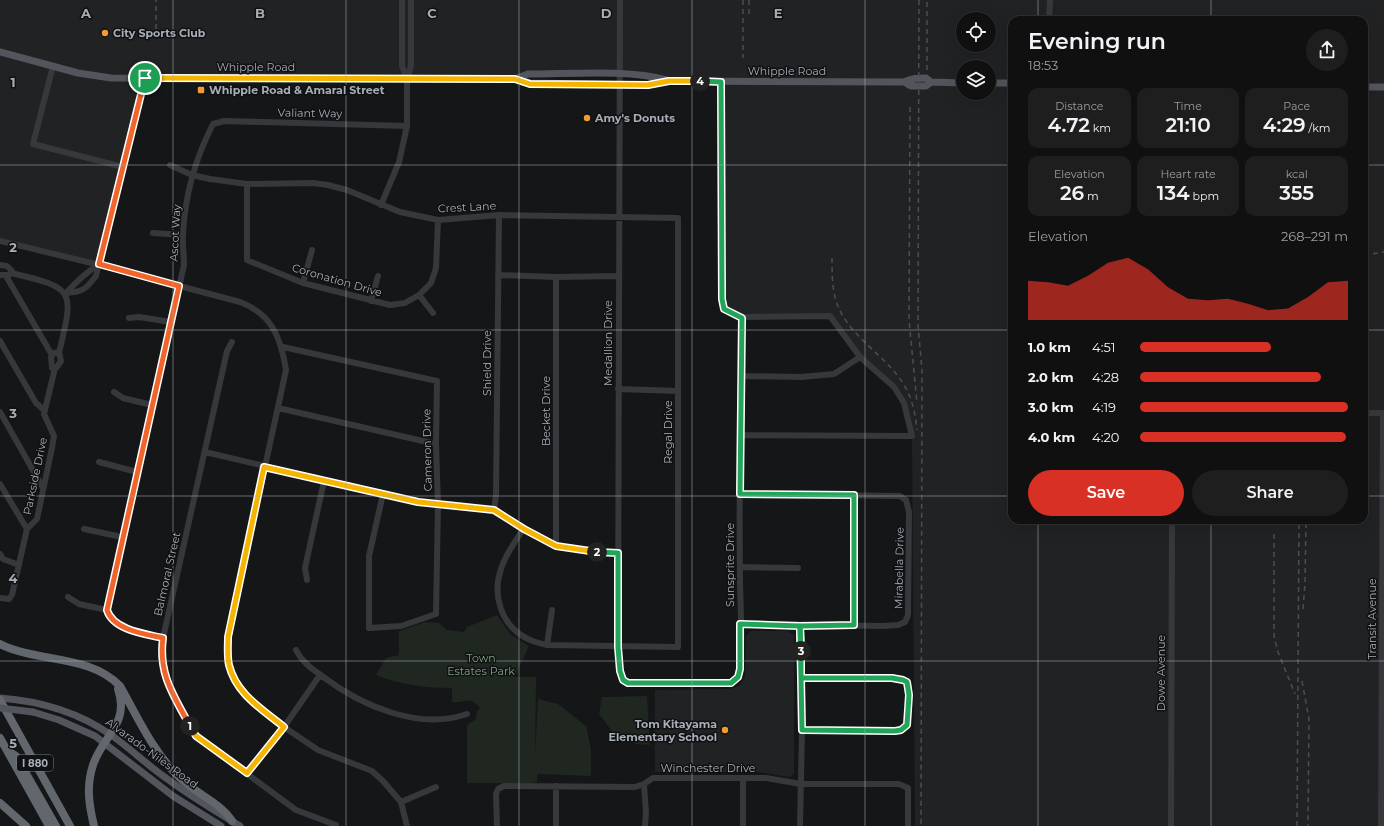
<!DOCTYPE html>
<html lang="en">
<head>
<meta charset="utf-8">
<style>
  :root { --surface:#101011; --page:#1e1e1f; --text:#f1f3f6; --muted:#9c9d9f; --line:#303031; --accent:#d93025 }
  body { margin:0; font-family:Montserrat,sans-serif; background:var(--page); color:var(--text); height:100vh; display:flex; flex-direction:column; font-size:15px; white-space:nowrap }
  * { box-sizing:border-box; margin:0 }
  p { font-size:13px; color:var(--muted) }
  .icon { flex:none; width:22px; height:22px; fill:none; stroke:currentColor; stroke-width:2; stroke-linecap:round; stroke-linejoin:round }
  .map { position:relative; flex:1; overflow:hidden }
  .sheet { position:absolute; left:1008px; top:16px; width:360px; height:508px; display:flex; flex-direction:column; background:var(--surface); border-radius:12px; box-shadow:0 4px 16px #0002,0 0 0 1px var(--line) }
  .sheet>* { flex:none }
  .controls { position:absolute; left:956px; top:12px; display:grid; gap:8px }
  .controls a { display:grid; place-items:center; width:40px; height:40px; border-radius:50%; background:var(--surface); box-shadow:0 4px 16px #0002,0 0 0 1px var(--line); font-size:20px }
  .pin { position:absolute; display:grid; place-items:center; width:34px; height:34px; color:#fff; margin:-17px; border:2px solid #fff; border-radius:50%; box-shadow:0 1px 4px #0007 }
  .km { position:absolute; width:20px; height:20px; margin:-10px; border-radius:50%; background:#222; color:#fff; font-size:11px; line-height:20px; text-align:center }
  .round { display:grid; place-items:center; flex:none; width:42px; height:42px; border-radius:21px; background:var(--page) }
  .headline { display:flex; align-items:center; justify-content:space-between; height:68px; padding:0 20px }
  h1 { font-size:22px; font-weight:600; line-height:30px }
  .stats { display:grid; grid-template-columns:repeat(3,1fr); gap:6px; height:68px; padding:4px 20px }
  .stats div { display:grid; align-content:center; border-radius:10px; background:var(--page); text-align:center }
  .stats b { font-size:20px; font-weight:600 }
  .stats small { font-size:11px; font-weight:400 }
  .stats p { font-size:11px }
  .chart { height:112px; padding:8px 20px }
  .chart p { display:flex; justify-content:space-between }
  .chart svg { width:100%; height:72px; margin-top:4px; fill:var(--accent); opacity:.7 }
  .primary-button { display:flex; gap:8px; margin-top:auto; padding:8px 20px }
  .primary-button a { flex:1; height:46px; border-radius:24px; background:var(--accent); color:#fff; font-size:16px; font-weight:600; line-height:46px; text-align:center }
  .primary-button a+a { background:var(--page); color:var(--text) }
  ul { padding:0 20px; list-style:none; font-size:13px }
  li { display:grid; grid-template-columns:64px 48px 1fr; align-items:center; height:30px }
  li i { height:10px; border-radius:5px; background:var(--accent) }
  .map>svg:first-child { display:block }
  .built { fill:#212224; fill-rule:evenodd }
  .green { fill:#1f2720 }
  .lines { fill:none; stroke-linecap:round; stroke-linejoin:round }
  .minor { stroke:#36383c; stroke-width:6 }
  .major { stroke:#52555b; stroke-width:7 }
  .highway { stroke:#62676d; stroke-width:8 }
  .rail { stroke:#4b4e53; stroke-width:1.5; stroke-dasharray:5 4; stroke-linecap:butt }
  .major-bridge { stroke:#52555b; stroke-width:7 }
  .split-1-casing { stroke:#fff; stroke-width:8 }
  .split-2-casing { stroke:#fff; stroke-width:8 }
  .split-3-casing { stroke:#fff; stroke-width:8 }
  .split-4-casing { stroke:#fff; stroke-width:8 }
  .split-5-casing { stroke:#fff; stroke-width:8 }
  .split-1 { stroke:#f0652b; stroke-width:5 }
  .split-2 { stroke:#f5b400; stroke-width:5 }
  .split-3 { stroke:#22a559; stroke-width:5 }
  .split-4 { stroke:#22a559; stroke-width:5 }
  .split-5 { stroke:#f5b400; stroke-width:5 }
  .grid { fill:none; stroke:#a7aeb7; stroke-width:1; stroke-opacity:0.55 }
  .poi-dot { fill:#f39a32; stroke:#101112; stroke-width:1.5 }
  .labels { text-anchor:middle; stroke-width:3; stroke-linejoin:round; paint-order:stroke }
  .shield { fill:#101112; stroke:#7a7f86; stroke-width:1 }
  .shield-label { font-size:10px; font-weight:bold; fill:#a7aeb7 }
  .poi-label { font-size:11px; font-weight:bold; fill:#a7aeb7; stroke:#101112; text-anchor:start }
  .street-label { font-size:11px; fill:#a7aeb7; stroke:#101112 }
  .park-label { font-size:11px; fill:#80a37e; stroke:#101112 }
  .grid-label { font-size:13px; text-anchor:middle; font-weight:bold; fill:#a7aeb7; stroke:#101112; stroke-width:3; stroke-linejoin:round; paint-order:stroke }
</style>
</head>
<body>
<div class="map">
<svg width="1384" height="826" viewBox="0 0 1384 826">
  <rect width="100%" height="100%" fill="#151617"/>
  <path class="built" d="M0,0h1384v826h-469l-3,-390 -8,-33 -10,-16 -34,-30 -30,-41 -87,1 -19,-8 -3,-227 -52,-1 -21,-6 -92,-1 -41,5 -369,-1 -47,186 -99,-23zM963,19h26v26h-26zM1012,20h352v500h-352zM963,67h26v26h-26z
    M751,631h36l7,4v139l-5,3 -30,-5h-104v-82l74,-1 10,-3 6,-9 1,-41z"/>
  <path class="green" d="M497,615l14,20 18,11 -14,31h21l-1,81 3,-59 20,5 28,22 5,23v27l-54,-2v8l-7,1h-63v-58l9,-6 1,-8 3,-3c-10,-14 -16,-4 -28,-6v-14c-27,0 -51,-3 -76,-13l10,-17 13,-3v-24l26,-9 14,1 8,7 17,2 3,-5z
    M647,696l3,49 -14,-1 -22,-10 -15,-20 3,-17z"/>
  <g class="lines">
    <path class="minor" d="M402,0v66l5,13
      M620,0l-2,647c1,11 -1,28 9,36l98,1c5,-1 11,-2 13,-7 6,-12 2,-80 2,-97 -1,-88 0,-175 3,-263
      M1049,20l1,-20
      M53,66l-20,78 90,23
      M721,82l1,217 2,10 19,8 87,-1 30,41 34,30 10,16 8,33 -172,-1
      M170,165l22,10 18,4 37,5 66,-1 15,2 19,5 53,22 38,8 61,-5 179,3v429l-131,-2c-7,-2 -15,-3 -21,-7 -25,-13 -34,-43 -25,-69 4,-14 15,-28 22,-40
      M247,184v76l56,23 87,22 15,-2 14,-8 12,-12 5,-15 2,-48
      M381,205l18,-43 8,-36v-47l4,-13v-66
      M153,233l30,2
      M0,241l104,25 136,36c32,12 41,36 46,68l-58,267v27l7,17 9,13 40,33 34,23 54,21 11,10 18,21 6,24
      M0,265l7,1 5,5 -3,4h-9
      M11,273c65,15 63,17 48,80
      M498,275l58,2 62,-1
      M6,276l46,79
      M556,277v269
      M303,283l9,-33
      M66,293c17,-1 20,-4 30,-17l49,-198
      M66,293c10,-11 21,-21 33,-29
      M419,295l14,18
      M371,301l7,-25
      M129,318l10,-1 32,5
      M0,341l36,62 8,7
      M232,342l-5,9 -64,287 -2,17 2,17 7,17 26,47 100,74 40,15
      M283,347l154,34 -1,63 2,61 -2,109 -35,12 -32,2v-72l14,-62
      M59,352l2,9 -4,6 -5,1 -1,-11 3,-4z
      M741,376l60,1 33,-3 26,-17
      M618,389l60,2
      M114,392l9,6 29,7
      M278,408l158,36
      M0,412l43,76
      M1364,413h20
      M205,452l213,50 76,8 46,28 16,8 29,5 33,2
      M99,462l38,10
      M0,484l27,45
      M740,494l160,2 6,4 3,12 -1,103 -3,7 -7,3 -15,1 -143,-2
      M854,495v130
      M494,510l2,-15 3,-280
      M84,529l38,8
      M0,554l3,5 16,6
      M740,567l58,1
      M307,580l-2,-12 19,-87
      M68,597l11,7 28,6
      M0,598l9,1 3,-4 15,-66 10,-10 15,-71 2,-12 -10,-22 11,-46
      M163,638c-18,-4 -50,-8 -56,-28l77,-345c0,-11 -2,-21 -1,-31 2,-40 12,-75 30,-110l11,-3 183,5
      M547,645l5,-35
      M296,650c6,12 15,18 26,26 38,29 96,55 145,38
      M801,678h91l11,2 4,2 2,13 -2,30 -6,5 -99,1
      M247,773l37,-46 36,-52
      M743,778v48
      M644,784l2,29 -1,13
      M556,786v40
      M401,802l35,-15
      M497,826l-1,-32 2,-5 6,-3 131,1 9,-3 9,-6h113l35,6h98l9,4v38
      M800,826l2,-95 -2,-105
      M1171,826l1,-306
      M1381,826l2,-413"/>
    <path class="major" d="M0,52l78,21 33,5 404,1 15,4 118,2 21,-4 235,1 7,4h15l5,-4 32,1
      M515,79l13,-5c43,0 100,-5 139,6
      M904,82c8,-4 14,-4 22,-4l5,4
      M989,83h23
      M1364,87h20
      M0,698c40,3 78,14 111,37 19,13 36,30 55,43 24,18 49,33 74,48
      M33,712l26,8 36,16 78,60 48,30"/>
    <path class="highway" d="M0,644c38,19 89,10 120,42 18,32 32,64 58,90 16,17 42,26 54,45
      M0,700l70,126
      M0,738l49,88
      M7,750l9,6 40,70
      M0,803l26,23
      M94,826c-5,-21 -8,-40 -1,-61 10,-30 37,-41 25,-76"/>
    <path class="rail" d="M743,0v58
      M749,0v14
      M919,0l-1,325 4,45 -1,456
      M156,38v-38
      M927,70v-70
      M910,107l-1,213 8,83
      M1364,255l20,-3
      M832,258c0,15 0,29 4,43 13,40 59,57 74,96 4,11 6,22 7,33
      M1274,534v102l4,16 17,42
      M1303,609l2,-26 1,-63
      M1302,681l7,38 -1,107
      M1297,826l2,-306"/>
    <path class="major-bridge" d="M0,708l33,4"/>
  </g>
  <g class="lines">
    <defs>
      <path id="split-1" d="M145,78l-46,186 80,22 -72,324c6,20 38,24 56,28 -5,36 11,58 27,88"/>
      <path id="split-2" d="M190,726l6,10 51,37 37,-46c-22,-18 -48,-33 -55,-62 -2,-9 -1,-19 -1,-28l36,-170 154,35 76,8 30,19 32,17 41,6"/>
      <path id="split-3" d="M597,552l21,1v94l2,24 3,9 5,3h103l7,-6 2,-8v-45l60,2 2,104 93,1 6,-1 6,-5 2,-30 -2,-13 -4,-2 -11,-2h-91v-27"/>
      <path id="split-4" d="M700,81l21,1 1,217 2,10 18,9 -2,176 114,1v130l-54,1 1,25"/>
      <path id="split-5" d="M145,78l370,1 15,5 118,1 21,-4h31"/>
    </defs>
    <use href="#split-1" class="split-1-casing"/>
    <use href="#split-2" class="split-2-casing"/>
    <use href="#split-3" class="split-3-casing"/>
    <use href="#split-4" class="split-4-casing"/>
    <use href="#split-5" class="split-5-casing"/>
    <use href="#split-1" class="split-1"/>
    <use href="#split-2" class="split-2"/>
    <use href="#split-3" class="split-3"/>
    <use href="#split-4" class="split-4"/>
    <use href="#split-5" class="split-5"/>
  </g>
  <path class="grid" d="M173,0v826M346,0v826M519,0v826M692,0v826M865,0v826M1038,0v20M1211,0v20M0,165h1012M1364,165h20M0,330h1012M1364,330h20M0,496h1012M1364,496h20M1038,520v306M1211,520v306M0,661h1384"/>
  <g class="poi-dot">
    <circle cx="105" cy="33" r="4"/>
    <rect x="197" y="86" width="8" height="8" rx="2"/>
    <circle cx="587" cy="118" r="4"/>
    <circle cx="725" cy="730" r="4"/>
  </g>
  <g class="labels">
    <rect class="shield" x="17" y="755" width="36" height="16" rx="3"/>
    <g class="shield-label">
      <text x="35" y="767">I 880</text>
    </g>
    <g class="poi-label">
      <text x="113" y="37">City Sports Club</text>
      <text x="209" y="94">Whipple Road &amp; Amaral Street</text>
      <text x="595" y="122">Amy's Donuts</text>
      <text x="717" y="728" text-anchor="end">Tom Kitayama<tspan x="717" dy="13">Elementary School</tspan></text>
    </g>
    <g class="street-label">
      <text x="256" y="71">Whipple Road</text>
      <text x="787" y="75">Whipple Road</text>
      <text transform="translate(310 113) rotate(1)" y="4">Valiant Way</text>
      <text transform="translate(467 207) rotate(-3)" y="4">Crest Lane</text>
      <text transform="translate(175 233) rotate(-87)" y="4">Ascot Way</text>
      <text transform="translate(337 280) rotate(16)" y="4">Coronation Drive</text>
      <text transform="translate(608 343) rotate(-90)" y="4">Medallion Drive</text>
      <text transform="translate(487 363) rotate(-90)" y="4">Shield Drive</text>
      <text transform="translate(546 411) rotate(-90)" y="4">Becket Drive</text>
      <text transform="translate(668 432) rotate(-90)" y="4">Regal Drive</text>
      <text transform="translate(427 450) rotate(-91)" y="4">Cameron Drive</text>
      <text transform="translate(35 476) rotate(-78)" y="4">Parkside Drive</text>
      <text transform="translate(730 565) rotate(-90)" y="4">Sunsprite Drive</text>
      <text transform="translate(899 568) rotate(-89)" y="4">Mirabella Drive</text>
      <text transform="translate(167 574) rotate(-77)" y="4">Balmoral Street</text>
      <text transform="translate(1372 619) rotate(-90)" y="4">Transit Avenue</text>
      <text transform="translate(1161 673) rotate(-90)" y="4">Dowe Avenue</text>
      <text transform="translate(152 753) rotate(36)" y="4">Alvarado-Niles Road</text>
      <text x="708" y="772">Winchester Drive</text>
    </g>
    <g class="park-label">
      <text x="481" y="662">Town<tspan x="481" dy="13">Estates Park</tspan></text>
    </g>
  </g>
  <g class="grid-label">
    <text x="86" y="18">A</text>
    <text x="260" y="18">B</text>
    <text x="432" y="18">C</text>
    <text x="606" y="18">D</text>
    <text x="778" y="18">E</text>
    <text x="13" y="87">1</text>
    <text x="13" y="252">2</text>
    <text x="13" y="418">3</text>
    <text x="13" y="583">4</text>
    <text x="13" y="748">5</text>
  </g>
</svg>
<div class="controls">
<a><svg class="icon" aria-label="locate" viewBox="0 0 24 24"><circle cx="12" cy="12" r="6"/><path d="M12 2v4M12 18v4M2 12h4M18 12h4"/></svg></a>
<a><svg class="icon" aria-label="layers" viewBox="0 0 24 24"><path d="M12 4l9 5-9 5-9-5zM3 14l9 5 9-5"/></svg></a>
</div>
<div class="pin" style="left:145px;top:78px;background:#1e9e55"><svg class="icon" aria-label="arrive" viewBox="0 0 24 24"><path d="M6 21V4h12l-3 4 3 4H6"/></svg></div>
<b class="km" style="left:190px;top:726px">1</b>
<b class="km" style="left:597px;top:552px">2</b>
<b class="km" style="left:801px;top:651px">3</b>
<b class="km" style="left:700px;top:81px">4</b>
<section class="sheet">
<div class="headline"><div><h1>Evening run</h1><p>18:53</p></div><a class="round"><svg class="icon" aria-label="share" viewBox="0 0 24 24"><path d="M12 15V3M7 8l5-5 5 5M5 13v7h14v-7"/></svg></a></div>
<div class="stats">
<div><p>Distance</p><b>4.72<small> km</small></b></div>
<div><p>Time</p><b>21:10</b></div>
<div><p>Pace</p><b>4:29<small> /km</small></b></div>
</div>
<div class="stats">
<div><p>Elevation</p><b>26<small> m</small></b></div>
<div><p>Heart rate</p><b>134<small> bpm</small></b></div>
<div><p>kcal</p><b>355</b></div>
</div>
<div class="chart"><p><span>Elevation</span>268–291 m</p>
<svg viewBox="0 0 160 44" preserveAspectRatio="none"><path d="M0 44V20L10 21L20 23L30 17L40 9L50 6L60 13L70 24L80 31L90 32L100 31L110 34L120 38L130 37L140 30L150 21L160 20V44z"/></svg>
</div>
<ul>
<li><b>1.0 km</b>4:51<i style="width:63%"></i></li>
<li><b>2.0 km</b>4:28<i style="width:87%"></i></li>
<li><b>3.0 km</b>4:19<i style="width:100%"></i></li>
<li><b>4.0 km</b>4:20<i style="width:99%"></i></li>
</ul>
<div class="primary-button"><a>Save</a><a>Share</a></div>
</section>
</div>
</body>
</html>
